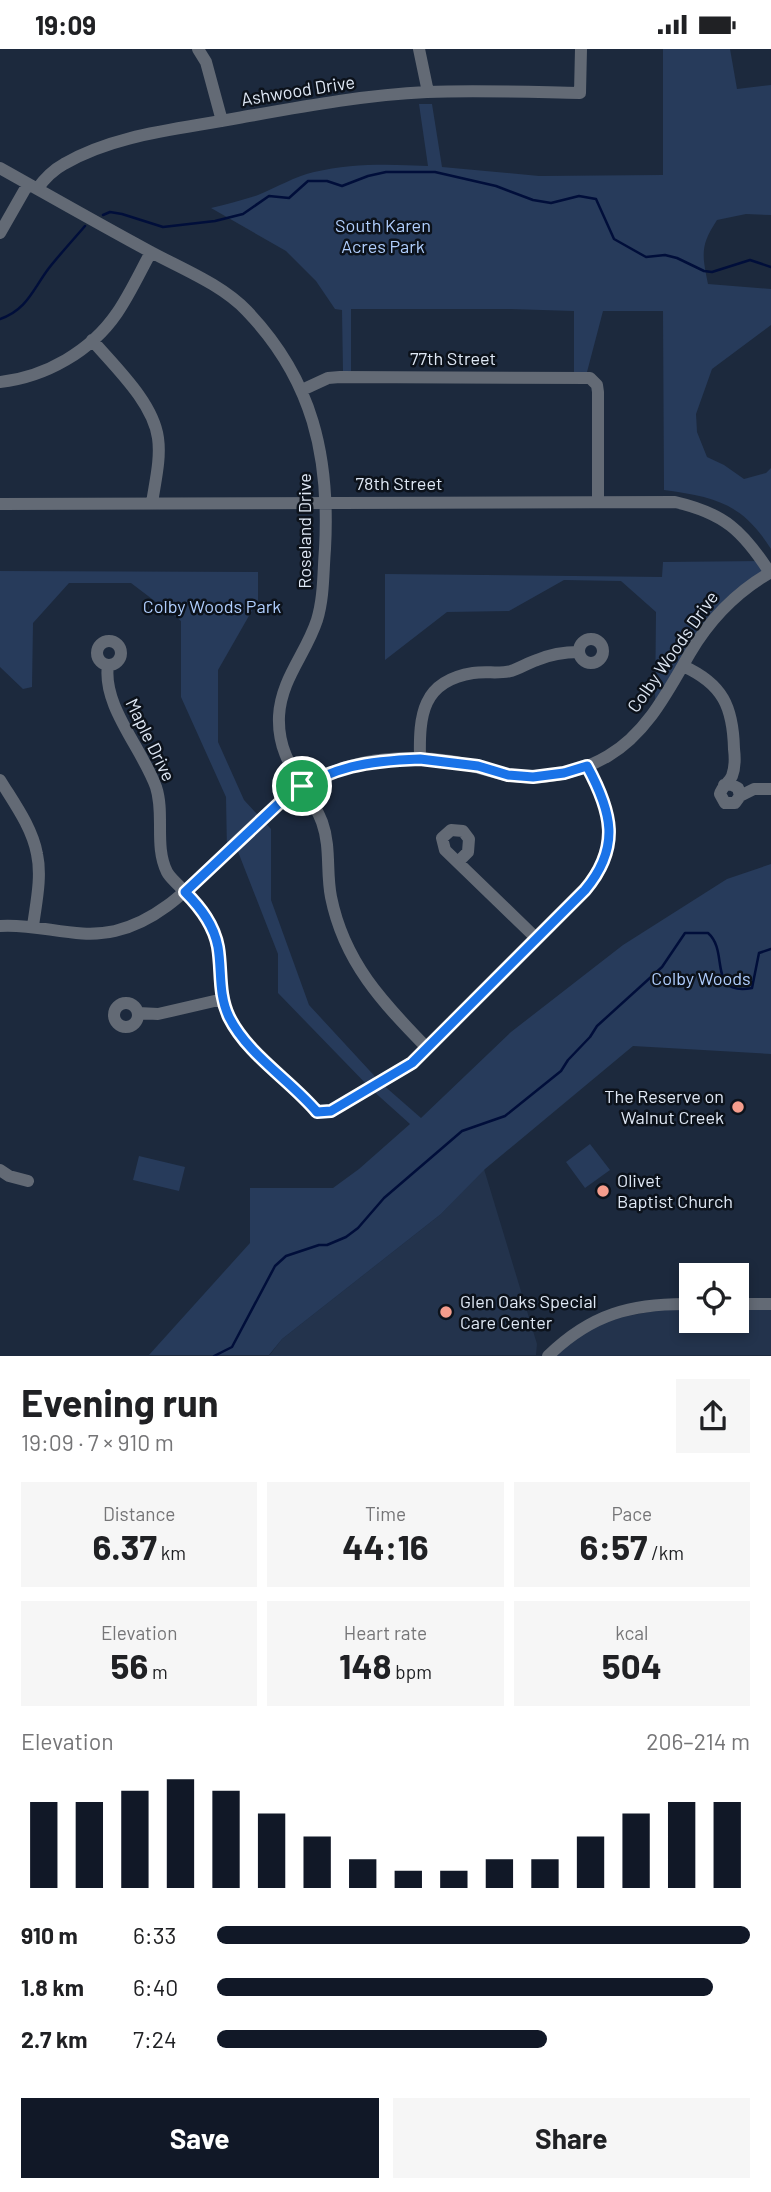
<!DOCTYPE html>
<html lang="en">
<head>
<meta charset="utf-8">
<style>
  :root { --surface:#fff; --page:#f6f6f6; --text:#202124; --muted:#757577; --accent:#111827 }
  body { margin:0; font-family:Barlow,sans-serif; background:var(--page); color:var(--text); height:100vh; display:flex; flex-direction:column; font-size:26px; white-space:nowrap }
  * { box-sizing:border-box; margin:0 }
  p { font-size:23px; color:var(--muted) }
  .icon { flex:none; width:38px; height:38px; fill:none; stroke:currentColor; stroke-width:2; stroke-linecap:round; stroke-linejoin:round }
  .map { position:relative; height:1307px; overflow:hidden }
  .sheet { display:flex; flex-direction:column; background:var(--surface); flex:1 }
  .sheet>* { flex:none }
  .buttons { position:absolute; left:679px; top:1214px; display:grid; gap:14px }
  .buttons a { display:grid; place-items:center; width:70px; height:70px; border-radius:0px; background:var(--surface); box-shadow:0 4px 10px #0003; font-size:35px }
  .pin { position:absolute; display:grid; place-items:center; width:60px; height:60px; color:#fff; margin:-30px; border:4px solid #fff; border-radius:50%; box-shadow:0 2px 7px #0007 }
  .round { display:grid; place-items:center; flex:none; width:74px; height:74px; border-radius:0px; background:var(--page) }
  .headline { display:flex; align-items:center; justify-content:space-between; height:119px; padding:0 21px }
  h1 { font-size:38px; font-weight:700; line-height:52px }
  .stats { display:grid; grid-template-columns:repeat(3,1fr); gap:10px; height:119px; padding:7px 21px }
  .stats div { display:grid; align-content:center; border-radius:0px; background:var(--page); text-align:center }
  .stats b { font-size:35px; font-weight:700 }
  .stats small { font-size:19px; font-weight:400 }
  .stats p { font-size:19px }
  .chart { height:196px; padding:14px 21px }
  .chart p { display:flex; justify-content:space-between }
  .chart svg { width:100%; height:126px; margin-top:7px; stroke:var(--accent); stroke-width:6 }
  .button { display:flex; gap:14px; margin-top:auto; padding:14px 21px }
  .button a { flex:1; height:80px; border-radius:0px; background:var(--accent); color:#fff; font-size:28px; font-weight:700; line-height:80px; text-align:center }
  .button a+a { background:var(--page); color:var(--text) }
  ul { padding:0 21px; list-style:none; font-size:23px }
  li { display:grid; grid-template-columns:112px 84px 1fr; align-items:center; height:52px }
  li i { height:18px; border-radius:9px; background:var(--accent) }
  .status { display:flex; justify-content:space-between; align-items:center; height:49px; padding:0 35px; background:var(--surface); direction:ltr }
  .status svg { height:19px; fill:currentColor }
  .map>svg:first-child { display:block }
  .built { fill:#23334c }
  .green { fill:#273b5b }
  .lines { fill:none; stroke-linecap:round; stroke-linejoin:round }
  .stream { stroke:#000e3a; stroke-width:2.5 }
  .minor { stroke:#636a75; stroke-width:12 }
  .route-casing { stroke:#fff; stroke-width:14 }
  .route { stroke:#1a73e8; stroke-width:9 }
  .poi-dot { fill:#f59d8d; stroke:#0c121b; stroke-width:2.5 }
  .labels { text-anchor:middle; stroke-width:5; stroke-linejoin:round; paint-order:stroke }
  .street-label { font-size:18px; fill:#dfe8f5; stroke:#0c121b }
  .park-label { font-size:18px; fill:#b0cefd; stroke:#0c121b }
  .poi-label { font-size:18px; fill:#dfe8f5; stroke:#0c121b; text-anchor:start }
</style>
</head>
<body>
<div class="status"><b>19:09</b><svg viewBox="0 0 49 12"><path d="M0 12V9h3v3zM5 12V6h3v6zM10 12V3h3v9zM15 12V0h3v12zM26 1h20v11H26zM47 4h2v5h-2z"/></svg></div>
<div class="map">
<svg width="771" height="1307" viewBox="0 0 771 1307">
  <rect width="100%" height="100%" fill="#1c293d"/>
  <path class="built" d="M484,1120l53,175 -1,11 -267,1 13,-17 159,-125z
    M737,1254h34v52l-223,1 43,-33 100,-19v17h46z"/>
  <path class="green" d="M663,0h67l7,40 34,-4v130l-25,-1 -29,6c-17,26 -15,34 -9,64l63,5v36l-59,44 -16,45 1,18 10,25 17,8 20,14 22,-6 5,-5v81c-29,-46 -56,-52 -107,-59l-1,-179h-60l-16,61h-13v-61l-64,-2h-159v63h-8l-1,-62 -7,-1 -19,-28 -30,-30 -75,-43c16,-4 32,-8 47,-13 19,-8 36,-18 56,-23 38,-9 76,-8 114,-6l-9,-62h13l10,63 97,9 124,-1z
    M763,512l7,12 -37,24 -78,114 1,-99 -35,-31 -57,-1 -55,31 -62,1 -62,48v-86l277,3 1,-15z
    M0,522l258,1v28l-40,70v72l26,58 27,29v71l38,105 72,78 40,35 90,-86 112,-87 104,-66 44,-15v190l-138,-8 -148,123 -44,45 -159,125 -13,16h-120l101,-112v-55h83l26,-19 51,-45 -39,-35 -93,-96v-39l-43,-110 -8,7 -1,-54 -45,-100v-76l-50,-38h-62l-36,40 -1,64 -9,2 -23,-22z
    M590,1095l20,26 -25,18 -19,-26z
    M139,1107l46,11 -6,24 -46,-11z"/>
  <g class="lines">
    <path class="stream" d="M103,166l7,-3 12,2 41,13 52,-6 28,-7 26,-18 20,2 19,-17h19l15,5 26,-10 18,-4h49l61,14 37,14 18,3 28,-7 17,3 18,40 32,18 19,-2 12,3 27,13 8,1 38,-12 21,7
      M0,270c27,-9 33,-30 49,-51 11,-14 24,-28 36,-42
      M214,1307l18,-9 43,-81 11,-10 33,-11h8l19,-8 12,-9 26,-30 78,-67 43,-15 56,-45 7,-11 22,-23 7,-11 65,-59 23,-34h23c22,19 -2,63 44,55l7,-35 12,-4"/>
    <path class="minor" d="M198,0l8,13 16,59
      M419,0l9,43
      M0,119c50,28 99,56 149,83 33,18 72,33 98,60 66,69 83,146 78,238 -2,24 -1,48 -8,71 -11,34 -36,59 -38,96 -2,47 28,67 43,106 9,25 4,50 9,75 13,65 52,106 96,151
      M37,140c8,-11 16,-19 27,-25 51,-30 117,-35 174,-46 62,-11 125,-23 189,-26 51,-2 102,0 153,1l1,-44
      M0,184l28,-49
      M92,291c23,27 61,62 66,98 3,21 -3,44 -6,65
      M0,333c46,-5 91,-31 117,-69 13,-19 23,-41 34,-61
      M302,341l26,-12 12,-1 250,1 7,7 1,7v109
      M0,455l675,-2c49,11 68,29 95,71
      M579 602a12 12 0 1 1 24 0a12 12 0 1 1-24 0Z
      M97 604a12 12 0 1 1 24 0a12 12 0 1 1-24 0Z
      M108,616c-6,41 34,83 48,122 9,27 -2,59 11,85 3,6 10,11 14,16 13,13 25,25 32,42 12,28 1,61 17,89 21,37 60,61 87,93l14,-1 81,-48 184,-186c22,-42 12,-71 -9,-111
      M683,617c40,18 50,41 51,83 1,8 1,19 -2,27 -3,7 -10,10 -12,18l5,9h10l5,-7 -2,-8 -8,-4 -6,1
      M420,710c-1,-44 2,-78 53,-86 13,-2 26,1 38,-2 9,-3 17,-8 26,-11 14,-6 27,-8 42,-8
      M0,731c14,23 32,47 37,74 5,23 -1,49 -4,72
      M740,747l14,-7h17
      M458,813l10,-10 1,-13 -6,-8 -12,-1 -9,8 3,12 91,88
      M0,877c39,-3 76,14 115,5 43,-10 73,-42 103,-71 39,-39 78,-79 132,-94 31,-9 69,-10 100,-5 19,3 37,10 57,14 33,7 72,-2 101,-19 39,-23 60,-65 82,-103 20,-34 46,-61 81,-81
      M114 966a12 12 0 1 1 24 0a12 12 0 1 1-24 0Z
      M138,964l20,1 65,-15
      M0,1121l9,6 19,5
      M737,1255h34
      M548,1307c43,-42 84,-53 143,-52"/>
  </g>
  <g class="lines">
    <defs>
      <path id="route" d="M420,710l58,7 30,9 25,2 31,-4 23,-7c25,46 34,81 -2,124l-173,173 -81,48 -14,1c-27,-32 -69,-57 -88,-95 -11,-23 -7,-46 -11,-70 -4,-22 -17,-39 -33,-55l104,-98c46,-28 77,-33 131,-35z"/>
    </defs>
    <use href="#route" class="route-casing"/>
    <use href="#route" class="route"/>
  </g>
  <g class="poi-dot">
    <circle cx="738" cy="1058" r="7"/>
    <circle cx="603" cy="1142" r="7"/>
    <circle cx="446" cy="1263" r="7"/>
  </g>
  <g class="labels">
    <g class="street-label">
      <text transform="translate(298 42) rotate(-9)" y="6">Ashwood Drive</text>
      <text x="453" y="316">77th Street</text>
      <text x="399" y="441">78th Street</text>
      <text transform="translate(305 482) rotate(-90)" y="6">Roseland Drive</text>
      <text transform="translate(673 603) rotate(-55)" y="6">Colby Woods Drive</text>
      <text transform="translate(150 691) rotate(64)" y="6">Maple Drive</text>
    </g>
    <g class="park-label">
      <text x="383" y="183">South Karen<tspan x="383" dy="21">Acres Park</tspan></text>
      <text x="212" y="564">Colby Woods Park</text>
      <text x="701" y="936">Colby Woods</text>
    </g>
    <g class="poi-label">
      <text x="724" y="1054" text-anchor="end">The Reserve on<tspan x="724" dy="21">Walnut Creek</tspan></text>
      <text x="617" y="1138">Olivet<tspan x="617" dy="21">Baptist Church</tspan></text>
      <text x="460" y="1259">Glen Oaks Special<tspan x="460" dy="21">Care Center</tspan></text>
    </g>
  </g>
</svg>
<div class="buttons">
<a><svg class="icon" aria-label="locate" viewBox="0 0 24 24"><circle cx="12" cy="12" r="6"/><path d="M12 2v4M12 18v4M2 12h4M18 12h4"/></svg></a>
</div>
<div class="pin" style="left:302px;top:737px;background:#1e9e55"><svg class="icon" aria-label="arrive" viewBox="0 0 24 24"><path d="M6 21V4h12l-3 4 3 4H6"/></svg></div>
</div>
<section class="sheet">
<div class="headline"><div><h1>Evening run</h1><p>19:09 · 7 × 910 m</p></div><a class="round"><svg class="icon" aria-label="share" viewBox="0 0 24 24"><path d="M12 15V3M7 8l5-5 5 5M5 13v7h14v-7"/></svg></a></div>
<div class="stats">
<div><p>Distance</p><b>6.37<small> km</small></b></div>
<div><p>Time</p><b>44:16</b></div>
<div><p>Pace</p><b>6:57<small> /km</small></b></div>
</div>
<div class="stats">
<div><p>Elevation</p><b>56<small> m</small></b></div>
<div><p>Heart rate</p><b>148<small> bpm</small></b></div>
<div><p>kcal</p><b>504</b></div>
</div>
<div class="chart"><p><span>Elevation</span>206–214 m</p>
<svg viewBox="0 0 160 44" preserveAspectRatio="none"><path d="M5 44V14M15 44V14M25 44V10M35 44V6M45 44V10M55 44V18M65 44V26M75 44V34M85 44V38M95 44V38M105 44V34M115 44V34M125 44V26M135 44V18M145 44V14M155 44V14"/></svg>
</div>
<ul>
<li><b>910 m</b>6:33<i style="width:100%"></i></li>
<li><b>1.8 km</b>6:40<i style="width:93%"></i></li>
<li><b>2.7 km</b>7:24<i style="width:62%"></i></li>
</ul>
<div class="button"><a>Save</a><a>Share</a></div>
</section>
</body>
</html>
